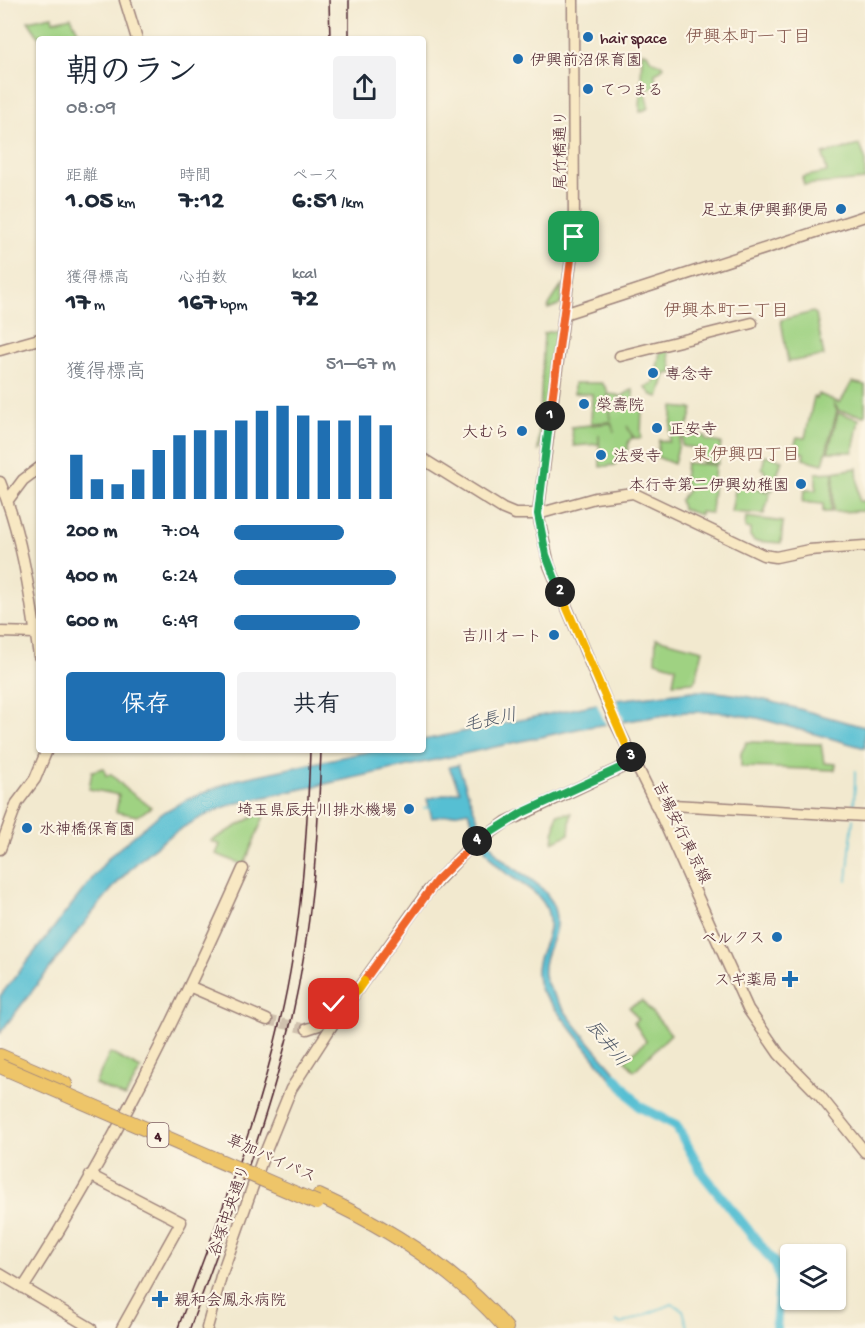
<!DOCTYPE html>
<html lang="ja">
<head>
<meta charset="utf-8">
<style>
  :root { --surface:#fff; --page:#f2f2f3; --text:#1f2937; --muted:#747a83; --accent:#1f6fb2 }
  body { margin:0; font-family:"Gochi Hand","Klee One",sans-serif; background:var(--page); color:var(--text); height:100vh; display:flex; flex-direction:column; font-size:22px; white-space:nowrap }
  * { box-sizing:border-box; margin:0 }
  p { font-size:20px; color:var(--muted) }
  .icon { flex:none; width:33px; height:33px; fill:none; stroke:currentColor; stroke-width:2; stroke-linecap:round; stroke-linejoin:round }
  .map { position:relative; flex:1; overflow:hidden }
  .drawer { position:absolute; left:36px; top:36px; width:390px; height:717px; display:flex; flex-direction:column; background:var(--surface); border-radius:6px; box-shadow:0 2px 4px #0004 }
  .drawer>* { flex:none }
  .buttons { position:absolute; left:780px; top:1244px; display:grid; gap:12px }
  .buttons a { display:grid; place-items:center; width:66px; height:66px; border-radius:6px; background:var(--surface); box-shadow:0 2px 4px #0004; font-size:30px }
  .pin { position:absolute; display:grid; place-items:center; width:51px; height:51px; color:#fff; margin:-26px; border-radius:12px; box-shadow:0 3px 9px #0006 }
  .km { position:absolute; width:30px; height:30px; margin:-15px; border-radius:50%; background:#222; color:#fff; font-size:16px; line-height:30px; text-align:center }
  .round { display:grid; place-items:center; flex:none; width:63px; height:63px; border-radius:6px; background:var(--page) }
  .head { display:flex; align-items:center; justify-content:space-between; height:102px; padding:0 30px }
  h1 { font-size:33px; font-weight:700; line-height:45px }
  .metrics { display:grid; grid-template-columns:repeat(3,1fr); gap:9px; height:102px; padding:6px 30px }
  .metrics div { display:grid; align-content:center }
  .metrics b { font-size:26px; font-weight:700 }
  .metrics small { font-size:16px; font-weight:400 }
  .metrics p { font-size:16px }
  .chart { height:168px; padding:12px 30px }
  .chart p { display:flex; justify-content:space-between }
  .chart svg { width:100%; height:108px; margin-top:6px; stroke:var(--accent); stroke-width:6 }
  .action { display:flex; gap:12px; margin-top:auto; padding:12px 30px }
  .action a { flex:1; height:69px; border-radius:6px; background:var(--accent); color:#fff; font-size:24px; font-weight:700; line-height:69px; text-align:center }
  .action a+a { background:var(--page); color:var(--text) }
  ul { padding:0 30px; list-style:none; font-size:20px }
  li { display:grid; grid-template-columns:96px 72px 1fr; align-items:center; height:45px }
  li i { height:15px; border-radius:8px; background:var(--accent) }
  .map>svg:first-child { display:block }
  .green { fill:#9fd282; stroke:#747856; stroke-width:1.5 }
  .water { fill:#56bfd3; stroke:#506f7f; stroke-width:1.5 }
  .pier { fill:#f2e9cf }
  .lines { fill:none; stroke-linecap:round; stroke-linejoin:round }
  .stream { stroke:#56bfd3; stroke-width:1.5 }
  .river { stroke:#56bfd3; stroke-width:10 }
  .secondary-tunnel { stroke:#d0c1ae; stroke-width:10; stroke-dasharray:10 5; stroke-linecap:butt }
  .secondary-casing { stroke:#9e847d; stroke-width:13 }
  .highway-casing { stroke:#9e847d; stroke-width:16 }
  .secondary { stroke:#f8e8c3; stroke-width:10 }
  .highway { stroke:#eec569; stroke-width:14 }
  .rail { stroke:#4a1f2b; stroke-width:1.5 }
  .highway-bridge-casing { stroke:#9e847d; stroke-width:16; stroke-linecap:butt }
  .highway-bridge { stroke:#eec569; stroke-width:14 }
  .split-1-casing { stroke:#fff; stroke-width:12 }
  .split-2-casing { stroke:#fff; stroke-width:12 }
  .split-3-casing { stroke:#fff; stroke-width:12 }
  .split-4-casing { stroke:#fff; stroke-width:12 }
  .split-5-casing { stroke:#fff; stroke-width:12 }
  .split-6-casing { stroke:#fff; stroke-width:12 }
  .split-1 { stroke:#f0652b; stroke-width:8 }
  .split-2 { stroke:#22a559; stroke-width:8 }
  .split-3 { stroke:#f5b400; stroke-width:8 }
  .split-4 { stroke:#22a559; stroke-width:8 }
  .split-5 { stroke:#f0652b; stroke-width:8 }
  .split-6 { stroke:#f5b400; stroke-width:8 }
  .poi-dot { fill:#1f6fb2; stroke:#fcf5e5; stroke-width:2 }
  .labels { text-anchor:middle; stroke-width:4.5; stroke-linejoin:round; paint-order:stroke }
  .shield { fill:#fcf5e5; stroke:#7f5f63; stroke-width:1.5 }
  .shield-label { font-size:15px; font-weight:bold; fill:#4a1f2b }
  .poi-label { font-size:16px; fill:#4a1f2b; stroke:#fcf5e5; text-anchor:start }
  .street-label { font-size:16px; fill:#4a1f2b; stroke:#fcf5e5 }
  .neighbourhood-label { font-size:18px; fill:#815349; stroke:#fcf5e5 }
  .water-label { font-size:18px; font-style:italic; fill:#4e5766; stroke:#fcf5e5 }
</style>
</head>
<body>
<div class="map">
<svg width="865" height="1328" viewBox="0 0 865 1328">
  <rect width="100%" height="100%" fill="#fcf5e5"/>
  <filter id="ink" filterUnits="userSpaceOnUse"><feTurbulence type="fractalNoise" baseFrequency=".0167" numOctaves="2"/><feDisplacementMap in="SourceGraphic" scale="12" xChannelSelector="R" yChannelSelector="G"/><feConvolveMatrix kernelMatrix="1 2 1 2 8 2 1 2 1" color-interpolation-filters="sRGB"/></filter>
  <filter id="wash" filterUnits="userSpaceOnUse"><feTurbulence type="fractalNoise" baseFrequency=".008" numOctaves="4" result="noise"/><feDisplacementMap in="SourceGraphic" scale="24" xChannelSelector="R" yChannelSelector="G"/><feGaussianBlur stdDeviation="1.35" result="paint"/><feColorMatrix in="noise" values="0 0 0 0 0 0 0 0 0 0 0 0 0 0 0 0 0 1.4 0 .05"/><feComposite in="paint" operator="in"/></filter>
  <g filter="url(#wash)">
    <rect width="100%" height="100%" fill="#f2e9cf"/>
    <path class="green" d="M52,16l1,5 18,-4 10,20 -41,2 -12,-18z
      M642,52l5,1 4,7 13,6 -3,4 -6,3 1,14 -8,2 -3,4 4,15 -9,4z
      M860,145l5,13v22l-61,5 -2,-8 25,-5 -4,-18z
      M562,285l-1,19 -13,5 1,-4z
      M813,312l3,2 8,42 -36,6 -7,-42z
      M558,330l-18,120 -2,1 6,-118z
      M668,350l5,23 -7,1 -7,23 -7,-2 -7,-8 9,-4 6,-31z
      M852,382l13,3v31l-26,-5 -6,-9 4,9 -14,53 -20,-5 1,-6 -11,-3 4,-13 8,1 9,-41 3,1 2,-4 21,9z
      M574,383h28l5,6 4,31 -3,-26 10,1 1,3 14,-9v14l9,1 -1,34h-7l-7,-12 6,12 -4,2 -3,17 -4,-2 -7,10 -15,2 -1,-33v10l-25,2 -3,-19 40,-4 3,9 -3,-10 -20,1 1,-29 -18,-1z
      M673,407l20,2 -3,11 -9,15 -7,29 -17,-7 2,-17 10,2z
      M838,413l21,6 -6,33h-25z
      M683,434l22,2v4l16,3 -3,21 -16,-2 -1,-13 -19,-3z
      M765,455l17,5 -10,31 -13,-3 6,-17 -3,-2z
      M686,463l29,2 -4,48 -11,-1v3l-18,-6 -2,-9 8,-10 -4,-10z
      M857,468l2,33h6v10l-32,1 1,-40z
      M833,472l-2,40h-8v-8l-21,-2 3,-12h11v-17z
      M737,481l33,12 -6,21 -33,-2z
      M746,517l37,5 -2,21 -27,-2 -4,-5v-7l-5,-1z
      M656,638l47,12 -8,32 -22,1 3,-16 -21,-6z
      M747,742l74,2 3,19 12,1 -1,6 -92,-3 -2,-1v-13z
      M104,768l2,8 5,-2 15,15 25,18 -13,9 -22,-4 3,-17 -30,-6 3,-18z
      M267,809l-23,56 -28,-11 4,-9 -9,-4z
      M571,813l-2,21 -16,8 4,-28z
      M642,1001l29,33 -37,37 -9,-11 21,-19 -12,-19 4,-3 -9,-12z
      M110,1053l31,16 -16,28 -30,-13z"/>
    <path class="water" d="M693,691c61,0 114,22 172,36v21l-107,-30 -40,-6h-33l-103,16 -349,76c-76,27 -113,72 -160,134 -24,32 -49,63 -73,95v-37l110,-140 50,-42 28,-15 47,-19 140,-30h48v-10l193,-40z
      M458,765c11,28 21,68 41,91 15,16 42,24 52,45 16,32 -10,46 -7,74 4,23 65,89 82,110l-6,5 -79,-99c-15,-36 17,-50 6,-81 -8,-21 -33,-28 -48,-43 -16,-15 -23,-37 -31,-56l-36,7 -5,-19 33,-8 -11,-24z"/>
    <path class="pier" d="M616,699l8,22 -18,4 -10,-23z"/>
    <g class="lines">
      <path class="stream" d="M424,808l7,-1
        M854,812l1,-41
        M847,881l6,-62
        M616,1321l5,3 51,-20 11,6 5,18"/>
      <path class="river" d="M615,1077l25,30 36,18 27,49 73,91 4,15 -4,48"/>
    </g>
  </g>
  <g filter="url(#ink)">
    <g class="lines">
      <path class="secondary-tunnel" d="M267,1020l40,9"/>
      <defs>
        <path id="secondary" d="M125,0l12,39
          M573,0l1,237 -36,277 11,51 66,157 44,89 89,198 31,45 41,42 45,56
          M564,314l301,-98
          M0,350l39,-11
          M620,356l132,-33
          M423,459l80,50 12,5h23l57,-16 38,-5 130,62 13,2 33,-7 56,-4
          M0,482c23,56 30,114 39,174
          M8,500l15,-20 16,-12
          M0,632l35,1
          M655,804l210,12
          M0,849l17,-46 18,-24 12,-29
          M191,987l76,33
          M307,1029l12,-4 17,-23 12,2
          M90,1175l91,47 -59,106
          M0,1274l91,54
          M23,1288c86,-132 156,-275 220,-419
          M207,1328l14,-52 40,-113 30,-74 42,-65 95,-133 38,-40 40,-29 127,-60"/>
        <path id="highway" d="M0,1056l65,28
          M319,1196c70,32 136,73 187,132"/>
      </defs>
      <use href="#secondary" class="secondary-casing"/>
      <use href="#highway" class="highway-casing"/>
      <use href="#secondary" class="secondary"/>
      <use href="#highway" class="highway"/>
      <path class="rail" d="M329,0l1,39
        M349,0v39
        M178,1328c37,-101 78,-202 102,-307 21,-89 27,-180 30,-271
        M190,1328c37,-103 78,-205 102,-311 20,-88 26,-177 29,-267"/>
      <defs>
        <path id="highway-bridge" d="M0,1066l317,137"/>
      </defs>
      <use href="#highway-bridge" class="highway-bridge-casing"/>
      <use href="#highway-bridge" class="highway-bridge"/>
    </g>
  </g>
  <g class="lines" filter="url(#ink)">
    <defs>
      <path id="split-1" d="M550,416l24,-179"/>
      <path id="split-2" d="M550,416l-12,98 8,41 14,37"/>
      <path id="split-3" d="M560,592l71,165"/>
      <path id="split-4" d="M477,841l45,-28 111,-51 -2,-5"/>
      <path id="split-5" d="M364,981l73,-101 40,-39"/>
      <path id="split-6" d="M334,1004l5,-3 9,3 16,-23"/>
    </defs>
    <use href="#split-1" class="split-1-casing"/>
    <use href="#split-2" class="split-2-casing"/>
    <use href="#split-3" class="split-3-casing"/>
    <use href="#split-4" class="split-4-casing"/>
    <use href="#split-5" class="split-5-casing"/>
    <use href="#split-6" class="split-6-casing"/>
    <use href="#split-1" class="split-1"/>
    <use href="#split-2" class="split-2"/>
    <use href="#split-3" class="split-3"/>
    <use href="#split-4" class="split-4"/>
    <use href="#split-5" class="split-5"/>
    <use href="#split-6" class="split-6"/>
  </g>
  <g class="poi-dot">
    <circle cx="588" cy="37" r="6"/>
    <circle cx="518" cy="59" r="6"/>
    <circle cx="588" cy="89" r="6"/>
    <circle cx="841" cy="209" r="6"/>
    <circle cx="653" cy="373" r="6"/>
    <circle cx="584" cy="404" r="6"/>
    <circle cx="657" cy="428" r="6"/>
    <circle cx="522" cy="431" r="6"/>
    <circle cx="601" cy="455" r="6"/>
    <circle cx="801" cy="484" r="6"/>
    <circle cx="554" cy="635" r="6"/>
    <circle cx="409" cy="809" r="6"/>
    <circle cx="27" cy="828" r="6"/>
    <circle cx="777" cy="937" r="6"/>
    <path d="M787 970h6v6h6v6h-6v6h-6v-6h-6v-6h6z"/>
    <path d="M157 1290h6v6h6v6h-6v6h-6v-6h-6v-6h6z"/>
  </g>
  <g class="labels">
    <rect class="shield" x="147.5" y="1123" width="21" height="24" rx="4.5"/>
    <g class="shield-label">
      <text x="158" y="1140">4</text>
    </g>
    <g class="poi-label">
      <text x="600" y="43">hair space</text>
      <text x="530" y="65">伊興前沼保育園</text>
      <text x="600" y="95">てつまる</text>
      <text x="829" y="215" text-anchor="end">足立東伊興郵便局</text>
      <text x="665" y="379">専念寺</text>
      <text x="596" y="410">榮壽院</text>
      <text x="669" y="434">正安寺</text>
      <text x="510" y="437" text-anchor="end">大むら</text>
      <text x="613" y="461">法受寺</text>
      <text x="789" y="490" text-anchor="end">本行寺第二伊興幼稚園</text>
      <text x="542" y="641" text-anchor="end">吉川オート</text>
      <text x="397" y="815" text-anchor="end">埼玉県辰井川排水機場</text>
      <text x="39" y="834">水神橋保育園</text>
      <text x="765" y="943" text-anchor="end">ベルクス</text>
      <text x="778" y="985" text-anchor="end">スギ薬局</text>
      <text x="174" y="1305">親和会鳳永病院</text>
    </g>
    <g class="street-label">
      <text transform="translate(559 150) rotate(-90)" y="6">尾竹橋通り</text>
      <text transform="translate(683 832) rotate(64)" y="6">吉場安行東京線</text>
      <text transform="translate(272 1157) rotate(24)" y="6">草加バイパス</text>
      <text transform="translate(228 1210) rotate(-71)" y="6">谷塚中央通り</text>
    </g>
    <g class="neighbourhood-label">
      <text x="748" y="42">伊興本町一丁目</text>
      <text x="726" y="316">伊興本町二丁目</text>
      <text x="746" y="460">東伊興四丁目</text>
    </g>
    <g class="water-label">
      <text transform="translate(490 719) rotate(-12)" y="6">毛長川</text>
      <text transform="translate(608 1043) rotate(51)" y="6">辰井川</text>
    </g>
  </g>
</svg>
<div class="buttons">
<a><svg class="icon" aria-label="layers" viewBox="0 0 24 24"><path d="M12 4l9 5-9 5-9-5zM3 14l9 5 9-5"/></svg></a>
</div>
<div class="pin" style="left:574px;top:237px;background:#1e9e55"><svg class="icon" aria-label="arrive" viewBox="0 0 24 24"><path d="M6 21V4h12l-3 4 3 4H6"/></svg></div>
<div class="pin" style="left:334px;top:1004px;background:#d93025"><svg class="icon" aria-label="check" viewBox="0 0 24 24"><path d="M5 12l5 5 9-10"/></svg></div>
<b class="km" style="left:550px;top:416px">1</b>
<b class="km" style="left:560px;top:592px">2</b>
<b class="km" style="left:631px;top:757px">3</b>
<b class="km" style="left:477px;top:841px">4</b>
<section class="drawer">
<div class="head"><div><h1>朝のラン</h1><p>08:09</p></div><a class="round"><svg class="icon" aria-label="share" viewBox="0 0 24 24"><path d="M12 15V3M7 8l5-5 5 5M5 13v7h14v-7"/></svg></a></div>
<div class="metrics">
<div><p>距離</p><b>1.05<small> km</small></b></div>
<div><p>時間</p><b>7:12</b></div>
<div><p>ペース</p><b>6:51<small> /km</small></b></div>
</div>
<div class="metrics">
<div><p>獲得標高</p><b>17<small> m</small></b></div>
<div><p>心拍数</p><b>167<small> bpm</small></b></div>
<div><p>kcal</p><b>72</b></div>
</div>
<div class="chart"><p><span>獲得標高</span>51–67 m</p>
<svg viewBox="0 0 160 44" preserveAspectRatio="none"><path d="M5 44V26M15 44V36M25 44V38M35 44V32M45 44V24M55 44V18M65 44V16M75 44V16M85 44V12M95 44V8M105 44V6M115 44V10M125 44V12M135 44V12M145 44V10M155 44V14"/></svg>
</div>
<ul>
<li><b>200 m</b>7:04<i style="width:68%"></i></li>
<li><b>400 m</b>6:24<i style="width:100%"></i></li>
<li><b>600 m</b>6:49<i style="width:78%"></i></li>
</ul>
<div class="action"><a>保存</a><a>共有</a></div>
</section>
</div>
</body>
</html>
